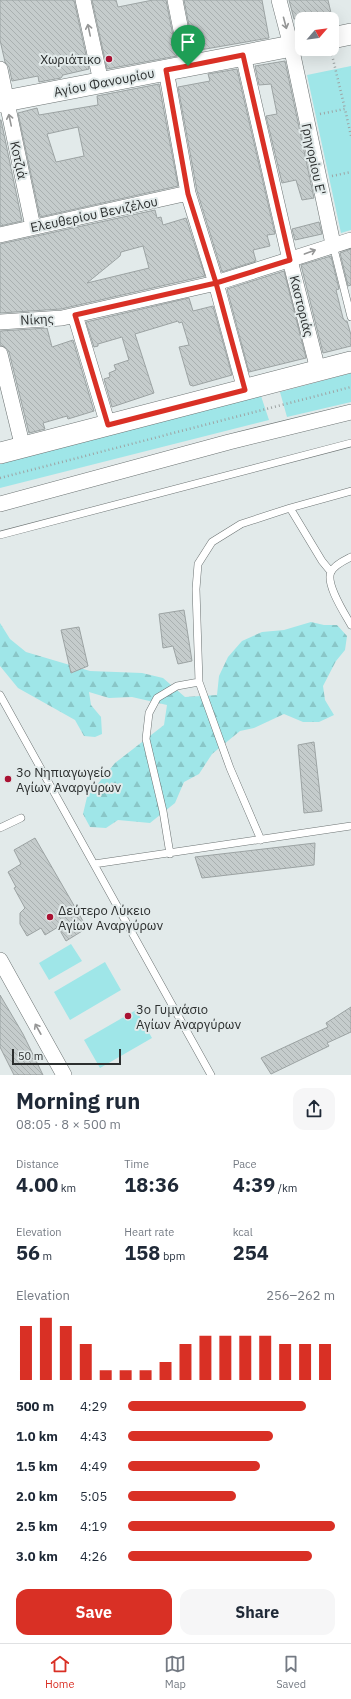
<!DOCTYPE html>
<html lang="en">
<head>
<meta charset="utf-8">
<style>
  :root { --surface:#fff; --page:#f6f6f7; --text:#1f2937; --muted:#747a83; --line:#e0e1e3; --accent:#d93025 }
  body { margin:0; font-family:"IBM Plex Sans",sans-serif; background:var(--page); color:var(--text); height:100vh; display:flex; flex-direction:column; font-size:15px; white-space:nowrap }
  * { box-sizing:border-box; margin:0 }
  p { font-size:13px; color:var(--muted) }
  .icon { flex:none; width:22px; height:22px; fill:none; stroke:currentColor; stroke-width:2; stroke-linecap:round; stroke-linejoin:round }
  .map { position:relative; height:1075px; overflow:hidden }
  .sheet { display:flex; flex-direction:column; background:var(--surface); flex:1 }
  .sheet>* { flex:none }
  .needle { width:26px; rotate:62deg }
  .controls { position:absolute; left:295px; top:12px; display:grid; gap:8px }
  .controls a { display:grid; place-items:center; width:44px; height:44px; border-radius:8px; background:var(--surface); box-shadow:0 4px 16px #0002; font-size:20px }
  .scale { position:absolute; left:12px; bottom:10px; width:109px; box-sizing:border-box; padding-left:4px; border:2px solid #2c2f2f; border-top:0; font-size:11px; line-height:14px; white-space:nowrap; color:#2c2f2f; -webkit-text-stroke:3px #e2eaea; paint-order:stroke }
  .pin { position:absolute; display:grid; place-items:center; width:34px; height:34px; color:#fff; margin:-41px -17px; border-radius:50% 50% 50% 0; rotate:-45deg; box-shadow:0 0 4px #0007 }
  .pin .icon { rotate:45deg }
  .round { display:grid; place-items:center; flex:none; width:42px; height:42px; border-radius:12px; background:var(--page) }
  .overview { display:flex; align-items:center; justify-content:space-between; height:68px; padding:0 16px }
  h1 { font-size:22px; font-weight:700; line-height:30px }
  .figures { display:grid; grid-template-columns:repeat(3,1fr); gap:6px; height:68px; padding:4px 16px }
  .figures div { display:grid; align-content:center }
  .figures b { font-size:20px; font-weight:700 }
  .figures small { font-size:11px; font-weight:400 }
  .figures p { font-size:11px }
  .chart { height:112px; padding:8px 16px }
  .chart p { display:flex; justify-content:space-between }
  .chart svg { width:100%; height:72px; margin-top:4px; stroke:var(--accent); stroke-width:6 }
  .action { display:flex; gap:8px; margin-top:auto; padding:8px 16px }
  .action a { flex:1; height:46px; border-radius:12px; background:var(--accent); color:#fff; font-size:16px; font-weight:700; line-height:46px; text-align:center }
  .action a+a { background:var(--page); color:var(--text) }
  ul { padding:0 16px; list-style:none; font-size:13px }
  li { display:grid; grid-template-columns:64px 48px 1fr; align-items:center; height:30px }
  li i { height:10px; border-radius:5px; background:var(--accent) }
  .menu { display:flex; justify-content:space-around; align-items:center; height:56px; border-top:1px solid var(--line); background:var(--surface); font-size:11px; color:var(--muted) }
  .menu a { display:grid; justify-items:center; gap:2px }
  .menu .current { color:var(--accent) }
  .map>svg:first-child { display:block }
  .green { fill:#9fe6e8 }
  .forest { fill:url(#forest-firs) }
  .building { fill:url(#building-back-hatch); stroke:#9ca3a3; fill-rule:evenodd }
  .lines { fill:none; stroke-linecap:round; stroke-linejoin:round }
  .lane-casing { stroke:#6c7373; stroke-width:8 }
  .street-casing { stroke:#6c7373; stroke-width:16 }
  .secondary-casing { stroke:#6c7373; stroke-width:22 }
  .path { stroke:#9da3a3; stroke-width:2.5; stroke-dasharray:1 3; stroke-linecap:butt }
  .lane { stroke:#fff; stroke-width:7 }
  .street { stroke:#fff; stroke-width:15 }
  .secondary { stroke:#fff; stroke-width:21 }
  .oneway { stroke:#969797 }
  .route-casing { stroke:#fff; stroke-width:8 }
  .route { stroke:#d93025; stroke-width:5 }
  .poi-dot { fill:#a91233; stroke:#e2eaea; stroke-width:1.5 }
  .labels { text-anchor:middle; stroke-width:4; stroke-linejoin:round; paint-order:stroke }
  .poi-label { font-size:13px; fill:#2c2f2f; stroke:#e2eaea; text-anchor:start }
  .street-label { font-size:13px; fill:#2c2f2f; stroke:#e2eaea }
</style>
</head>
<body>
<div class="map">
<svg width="351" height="1075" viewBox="0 0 351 1075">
  <defs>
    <pattern id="forest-firs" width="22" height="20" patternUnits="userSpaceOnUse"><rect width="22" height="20" fill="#9fe6e8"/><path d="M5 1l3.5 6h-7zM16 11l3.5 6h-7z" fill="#89c6c7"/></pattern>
    <pattern id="building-back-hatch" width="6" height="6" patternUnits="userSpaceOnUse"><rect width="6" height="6" fill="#c5cccc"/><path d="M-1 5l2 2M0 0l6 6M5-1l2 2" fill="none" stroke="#a9b0b0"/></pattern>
  </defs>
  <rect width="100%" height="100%" fill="#e2eaea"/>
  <path class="green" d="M351,66v164l-10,3 -34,-158z
    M351,373v29l-64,15 -7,-25z
    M261,396l8,24 -269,68v-26z
    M71,944l11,17 -33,19 -10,-17z
    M105,962l16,28 -51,30 -16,-28z
    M136,1010l16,28 -52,30 -16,-28z"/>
  <path class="forest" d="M311,622l13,3h13l10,11 -2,14 -9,11 -13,25 2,14 9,15 -15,7h-16l-19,-8 -30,14 -14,3 -28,23 -13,20 -15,8 -9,21 -25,20 -32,-3 -12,8 -16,-1 -7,-13 4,-17 28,-34 49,-38 3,-20 -35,-8 -23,1 -20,-6 2,13 10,12 1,17 -7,3 -11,-1 -9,-16 -57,-32 -18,-22v-43l10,16 16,13 64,19 52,2 21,5 22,19 32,-2 2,-19 9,-19 14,-16 20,-9 22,-2z"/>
  <path class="building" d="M0,0h74l15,69 -26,6 -2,3 -22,4 -1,-6 -26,5 -3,-14 -4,-5 -5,-22z
    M92,0h24l2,7 35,-7h13l11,56 -70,13z
    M184,0h78l7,38 -75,13z
    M289,0h39l3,13 -7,2 1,4h-31z
    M285,61l29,137 -12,2 -6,-20 -14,3 -16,-67 11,-2 -6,-30 -12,1 -4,-19z
    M237,69l38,165 -8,1 3,11 -17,4 3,11 -34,11 -25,-81 -19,-104 32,-6 -2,-7z
    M159,84l19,102 -138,31 -22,-104 19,-5 2,7 59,-10 -1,-9zM78,127l6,29 -28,6 -9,-28z
    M0,120h1l21,101 -22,5z
    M155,210l2,8 4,-1 2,8 23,-7 19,58 -144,33 -61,4v-69zM143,246l6,22 -62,15 33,-27 1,-4z
    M319,222l3,12 -27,6 -3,-11z
    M351,249v36l-3,1 -8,-33z
    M331,256l8,33 -3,1 7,28 2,3h2l4,14v11l-28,7 -22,-88z
    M284,271l22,87 -57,14 -22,-83z
    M189,298l4,13 20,-5 19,69 -39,11 -3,-1 -11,-38 10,-2 -7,-23 -3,1 -1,-2 -43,13 19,59 -42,14 -8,-28 6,-2 -1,-4 7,-3 -2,-5 15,-5 -7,-23 -24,7v2l-4,1 -8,-25z
    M47,328l5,19 21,-7 21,71 -26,8 -1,-3 -24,7 2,6 -16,4 -20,-81 -3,-4 -6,-3v-14z
    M184,610l8,51 -14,3 -5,-18 -10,2 -4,-34z
    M79,627l9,39 -17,7 -10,-43z
    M314,742l8,69 -18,2 -6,-68z
    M35,838l52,90 -21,13 -8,-14 -13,8 -4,-7 -14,8 -7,-12v-11l5,-5 -11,-20 2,-1 -8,-15 13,-8 -7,-14z
    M315,843l-1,22 -112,13 -7,-21z
    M0,995l23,39 20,41h-29l-14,-28z
    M351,1007v25l-24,11 2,3 -58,28 -10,-16 67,-31 -2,-4z"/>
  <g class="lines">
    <defs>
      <path id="lane" d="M333,245l18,72
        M290,508l61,-17
        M0,535l351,-92
        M351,557c-6,3 -17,8 -20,15 -6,12 14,42 20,53
        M199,682l31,86 31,72
        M0,695l211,380
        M0,828l21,-10
        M170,854l-7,-43 -17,-72 3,-26 8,-15 20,-12 22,-4 -3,-93 2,-25 14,-22 29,-18 49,-16 32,53 9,11
        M94,864l257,-38"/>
      <path id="street" d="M83,0l18,82
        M175,0l13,66
        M279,0l12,46 42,198
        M243,55l47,205 28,110
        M0,69l33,158
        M166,70l22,123 28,90 29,107
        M0,235l188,-42
        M75,315l33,110
        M0,322l62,-4 154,-35 135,-43
        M0,354l23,94
        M0,504l229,-62 122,-30
        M0,960l64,115"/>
      <path id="secondary" d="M332,38l19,-4
        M0,102l302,-58
        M0,453l351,-91"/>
    </defs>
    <use href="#lane" class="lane-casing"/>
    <use href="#street" class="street-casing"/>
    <use href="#secondary" class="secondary-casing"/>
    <path class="path" d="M332,55l13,54
      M320,114l25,-5 6,27
      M332,176l19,-4
      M0,478l351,-91"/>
    <use href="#lane" class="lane"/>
    <use href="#street" class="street"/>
    <use href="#secondary" class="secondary"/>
  </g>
  <defs><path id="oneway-shaft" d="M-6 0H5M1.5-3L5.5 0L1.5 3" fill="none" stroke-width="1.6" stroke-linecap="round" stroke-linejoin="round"/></defs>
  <g class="oneway">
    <use href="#oneway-shaft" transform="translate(285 23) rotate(75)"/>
    <use href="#oneway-shaft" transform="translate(89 30) rotate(-102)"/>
    <use href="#oneway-shaft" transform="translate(10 120) rotate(-102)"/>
    <use href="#oneway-shaft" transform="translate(310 252) rotate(-20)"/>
    <use href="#oneway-shaft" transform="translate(38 1029) rotate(-119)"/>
  </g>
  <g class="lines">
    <defs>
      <path id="route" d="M188,66l-22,4 22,124 28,89 29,107 -137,35 -33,-110 141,-32 74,-23 -47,-205 -55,11"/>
    </defs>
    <use href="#route" class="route-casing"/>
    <use href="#route" class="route"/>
  </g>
  <g class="poi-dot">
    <circle cx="109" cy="59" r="4"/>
    <circle cx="8" cy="779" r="4"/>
    <circle cx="50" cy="917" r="4"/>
    <circle cx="128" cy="1016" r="4"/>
  </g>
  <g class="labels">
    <g class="poi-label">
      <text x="101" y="64" text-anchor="end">Χωριάτικο</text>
      <text x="16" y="777">3ο Νηπιαγωγείο<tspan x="16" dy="15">Αγίων Αναργύρων</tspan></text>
      <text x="58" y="915">Δεύτερο Λύκειο<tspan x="58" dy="15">Αγίων Αναργύρων</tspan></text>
      <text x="136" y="1014">3ο Γυμνάσιο<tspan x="136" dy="15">Αγίων Αναργύρων</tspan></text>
    </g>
    <g class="street-label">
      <text transform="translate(104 82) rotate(-11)" y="5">Αγίου Φανουρίου</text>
      <text transform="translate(314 159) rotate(78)" y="5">Γρηγορίου Ε'</text>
      <text transform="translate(19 160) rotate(78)" y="5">Κοτζιά</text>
      <text transform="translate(94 214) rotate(-12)" y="5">Ελευθερίου Βενιζέλου</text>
      <text transform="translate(302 306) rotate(76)" y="5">Καστοριάς</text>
      <text transform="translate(37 319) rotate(-3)" y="5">Νίκης</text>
    </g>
  </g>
</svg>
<div class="controls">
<a><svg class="needle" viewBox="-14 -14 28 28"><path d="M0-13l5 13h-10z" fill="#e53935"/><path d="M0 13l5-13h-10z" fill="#747a83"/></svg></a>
</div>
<div class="scale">50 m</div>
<div class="pin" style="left:188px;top:66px;background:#1e9e55"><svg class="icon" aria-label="arrive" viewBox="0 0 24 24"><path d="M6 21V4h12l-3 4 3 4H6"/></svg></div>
</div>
<section class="sheet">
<div class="overview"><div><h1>Morning run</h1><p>08:05 · 8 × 500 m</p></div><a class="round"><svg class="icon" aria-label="share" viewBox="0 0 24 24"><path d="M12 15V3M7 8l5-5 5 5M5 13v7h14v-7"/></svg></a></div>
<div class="figures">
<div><p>Distance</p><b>4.00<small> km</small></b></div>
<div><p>Time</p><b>18:36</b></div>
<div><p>Pace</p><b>4:39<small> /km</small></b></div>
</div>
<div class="figures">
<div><p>Elevation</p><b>56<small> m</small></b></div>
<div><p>Heart rate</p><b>158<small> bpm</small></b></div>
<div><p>kcal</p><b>254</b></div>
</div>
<div class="chart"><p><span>Elevation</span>256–262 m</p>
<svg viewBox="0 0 160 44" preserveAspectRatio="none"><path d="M5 44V11M15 44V6M25 44V11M35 44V22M45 44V38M55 44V38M65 44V38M75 44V33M85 44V22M95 44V17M105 44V17M115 44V17M125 44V17M135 44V22M145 44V22M155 44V22"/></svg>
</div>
<ul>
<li><b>500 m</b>4:29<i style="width:86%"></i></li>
<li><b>1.0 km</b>4:43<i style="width:70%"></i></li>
<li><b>1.5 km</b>4:49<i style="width:64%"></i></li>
<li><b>2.0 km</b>5:05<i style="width:52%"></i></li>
<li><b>2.5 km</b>4:19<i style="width:100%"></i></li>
<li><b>3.0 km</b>4:26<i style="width:89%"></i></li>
</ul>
<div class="action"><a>Save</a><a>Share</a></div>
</section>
<nav class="menu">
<a class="current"><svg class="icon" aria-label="home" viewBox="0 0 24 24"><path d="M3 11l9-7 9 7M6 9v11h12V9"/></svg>Home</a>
<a><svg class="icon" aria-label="map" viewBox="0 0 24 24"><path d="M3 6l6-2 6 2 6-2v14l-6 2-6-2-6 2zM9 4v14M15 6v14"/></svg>Map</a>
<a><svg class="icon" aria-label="saved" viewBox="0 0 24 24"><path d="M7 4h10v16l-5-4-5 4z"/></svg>Saved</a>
</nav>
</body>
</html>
